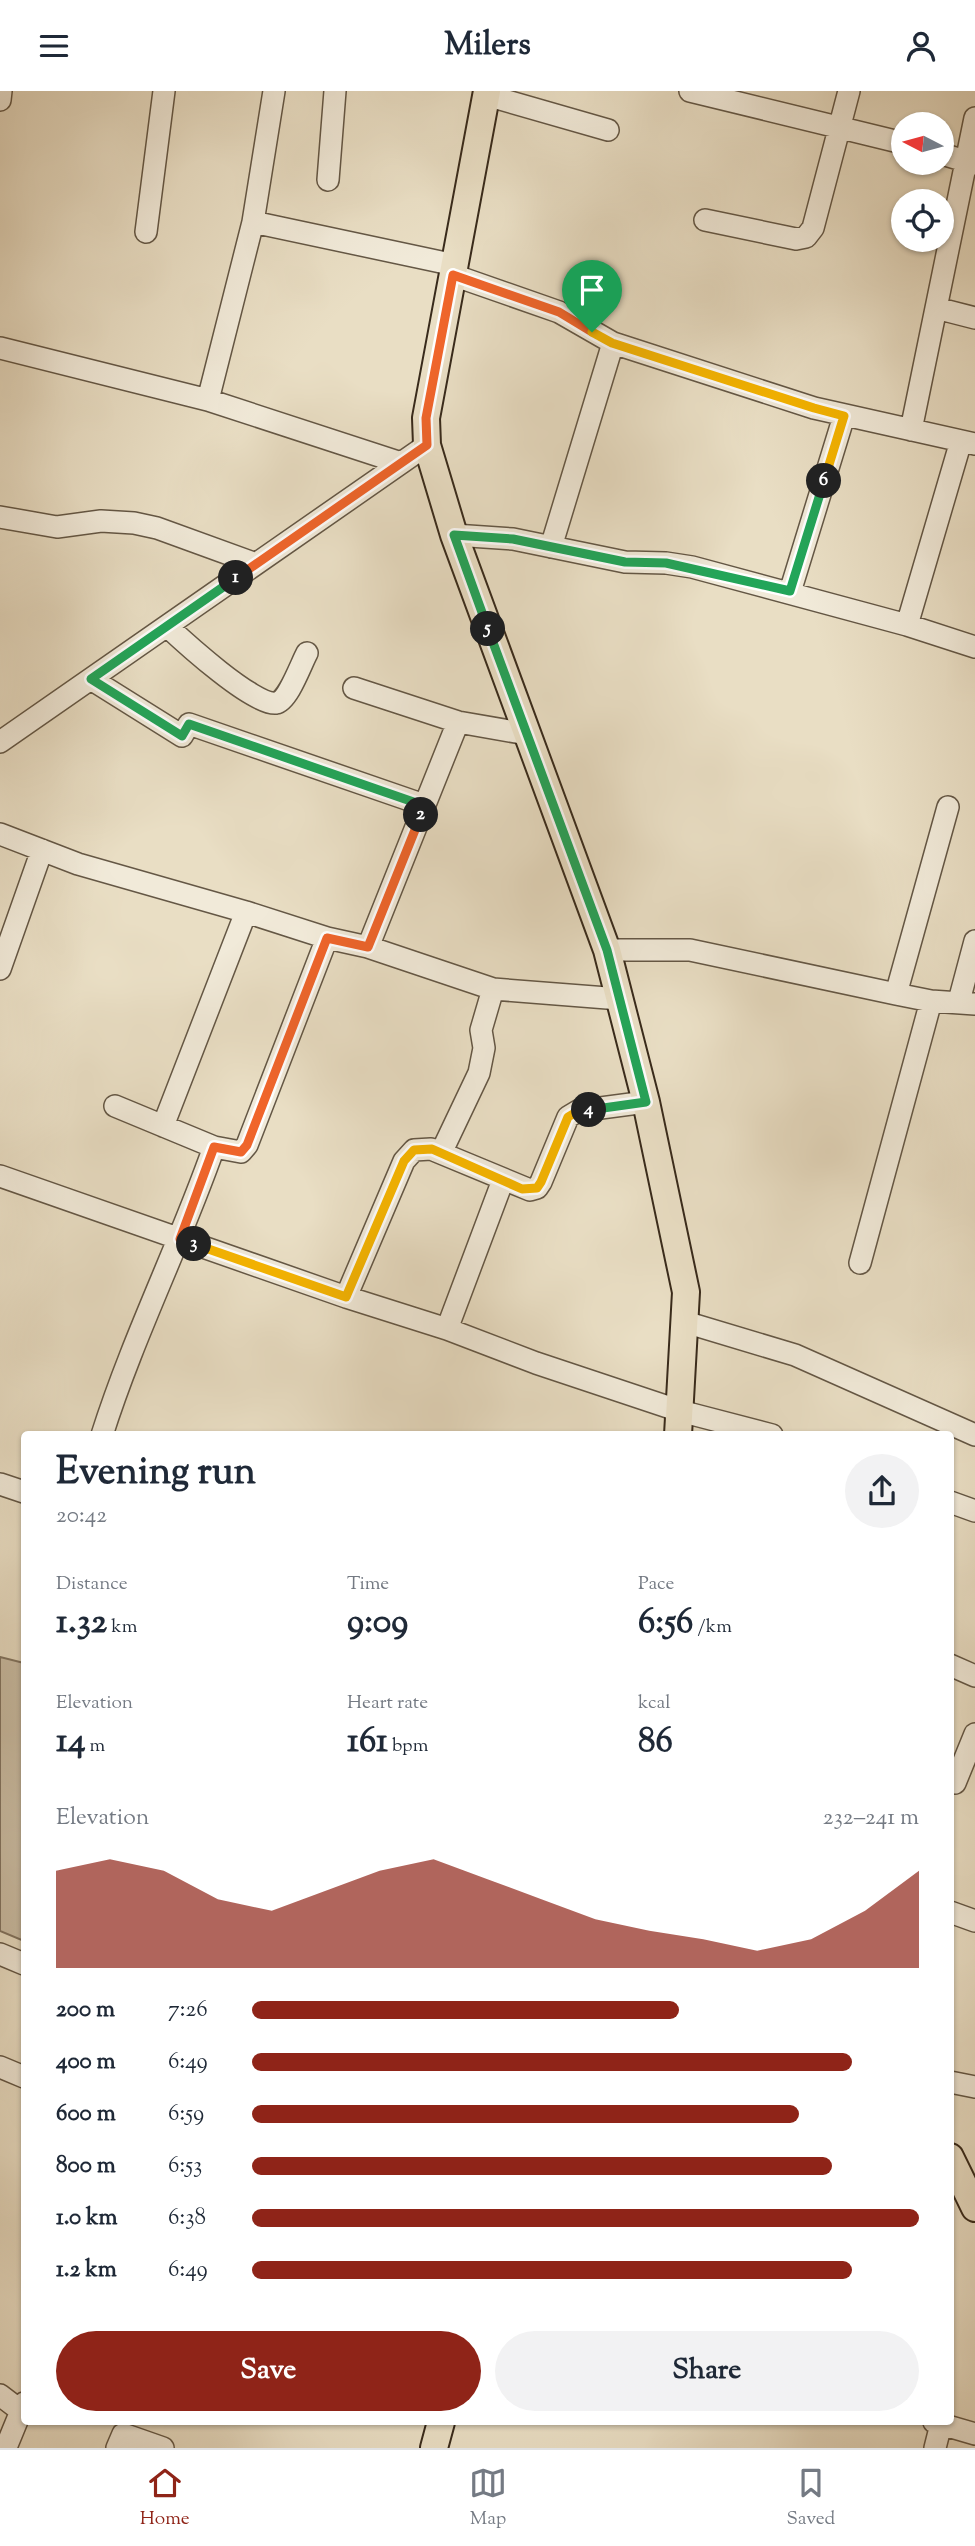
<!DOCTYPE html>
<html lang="en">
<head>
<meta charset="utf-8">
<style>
  :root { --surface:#fff; --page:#f2f2f3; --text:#1f2937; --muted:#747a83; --line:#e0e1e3; --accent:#8f2418 }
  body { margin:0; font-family:"Sorts Mill Goudy",serif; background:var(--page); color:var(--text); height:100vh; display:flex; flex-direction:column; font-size:26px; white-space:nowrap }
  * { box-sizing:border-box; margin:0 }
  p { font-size:23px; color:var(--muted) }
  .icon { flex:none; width:38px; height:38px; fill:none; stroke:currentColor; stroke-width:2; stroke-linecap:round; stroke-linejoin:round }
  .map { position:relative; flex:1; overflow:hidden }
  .panel { position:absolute; left:21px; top:1340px; width:933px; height:994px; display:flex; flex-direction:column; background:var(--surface); border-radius:7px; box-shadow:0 2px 5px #0004 }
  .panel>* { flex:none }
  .needle { width:46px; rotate:276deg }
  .buttons { position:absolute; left:891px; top:21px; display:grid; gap:14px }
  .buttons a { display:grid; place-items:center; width:63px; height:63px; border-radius:50%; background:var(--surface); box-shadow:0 2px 5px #0004; font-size:35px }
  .pin { position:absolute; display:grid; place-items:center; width:60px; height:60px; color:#fff; margin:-72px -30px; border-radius:50% 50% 50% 0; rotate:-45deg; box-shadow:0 0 7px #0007 }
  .pin .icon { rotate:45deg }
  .km { position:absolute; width:35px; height:35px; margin:-18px; border-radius:50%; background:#222; color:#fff; font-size:19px; line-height:35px; text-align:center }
  .round { display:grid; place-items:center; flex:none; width:74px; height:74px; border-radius:37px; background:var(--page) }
  .summary { display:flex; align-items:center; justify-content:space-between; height:119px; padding:0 35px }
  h1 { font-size:38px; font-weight:700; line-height:52px }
  .figures { display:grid; grid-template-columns:repeat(3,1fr); gap:10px; height:119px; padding:7px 35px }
  .figures div { display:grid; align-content:center }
  .figures b { font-size:35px; font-weight:700 }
  .figures small { font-size:19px; font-weight:400 }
  .figures p { font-size:19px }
  .chart { height:196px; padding:14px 35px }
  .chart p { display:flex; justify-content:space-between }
  .chart svg { width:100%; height:126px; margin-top:7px; fill:var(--accent); opacity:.7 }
  .primary-button { display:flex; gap:14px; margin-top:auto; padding:14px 35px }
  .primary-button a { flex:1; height:80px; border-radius:42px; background:var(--accent); color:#fff; font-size:28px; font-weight:700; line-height:80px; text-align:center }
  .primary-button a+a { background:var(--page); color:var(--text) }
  ul { padding:0 35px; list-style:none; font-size:23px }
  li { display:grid; grid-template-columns:112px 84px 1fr; align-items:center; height:52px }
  li i { height:18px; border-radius:9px; background:var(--accent) }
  header { display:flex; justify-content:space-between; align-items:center; height:91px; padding:0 35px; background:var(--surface); font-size:32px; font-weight:700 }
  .tabs { display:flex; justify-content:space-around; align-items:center; height:98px; border-top:2px solid var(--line); background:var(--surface); font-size:19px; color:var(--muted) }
  .tabs a { display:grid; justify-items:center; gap:4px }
  .tabs .current { color:var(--accent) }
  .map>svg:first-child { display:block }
  .green { fill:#cbbfa7; stroke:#827461; stroke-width:2 }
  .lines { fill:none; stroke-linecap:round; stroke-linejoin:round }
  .minor-casing { stroke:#645745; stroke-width:24 }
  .major-casing { stroke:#382a1b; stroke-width:30 }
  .minor { stroke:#f1ead9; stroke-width:21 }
  .major { stroke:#e9dec4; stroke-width:26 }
  .split-1-casing { stroke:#fff; stroke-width:14 }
  .split-2-casing { stroke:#fff; stroke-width:14 }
  .split-3-casing { stroke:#fff; stroke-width:14 }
  .split-4-casing { stroke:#fff; stroke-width:14 }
  .split-5-casing { stroke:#fff; stroke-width:14 }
  .split-6-casing { stroke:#fff; stroke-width:14 }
  .split-7-casing { stroke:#fff; stroke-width:14 }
  .split-1 { stroke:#f0652b; stroke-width:9 }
  .split-2 { stroke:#22a559; stroke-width:9 }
  .split-3 { stroke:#f0652b; stroke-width:9 }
  .split-4 { stroke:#f5b400; stroke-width:9 }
  .split-5 { stroke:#22a559; stroke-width:9 }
  .split-6 { stroke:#22a559; stroke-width:9 }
  .split-7 { stroke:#f5b400; stroke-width:9 }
</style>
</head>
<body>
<header><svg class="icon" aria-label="menu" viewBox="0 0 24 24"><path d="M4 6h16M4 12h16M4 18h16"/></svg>Milers<svg class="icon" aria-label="person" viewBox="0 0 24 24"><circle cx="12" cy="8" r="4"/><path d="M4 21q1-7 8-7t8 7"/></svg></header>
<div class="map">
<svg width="975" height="2357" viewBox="0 0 975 2357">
  <rect width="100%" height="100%" fill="#e9dec4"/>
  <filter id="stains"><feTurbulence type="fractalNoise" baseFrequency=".00286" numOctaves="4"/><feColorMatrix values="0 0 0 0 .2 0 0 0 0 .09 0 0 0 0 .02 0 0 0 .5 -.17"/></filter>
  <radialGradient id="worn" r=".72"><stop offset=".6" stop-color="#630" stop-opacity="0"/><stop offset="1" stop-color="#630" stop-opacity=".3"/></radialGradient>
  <path class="green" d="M0,1566l24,6v278l-24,-10z"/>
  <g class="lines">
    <defs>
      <path id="minor" d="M274,0l-21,131 202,43
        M690,0l213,52
        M486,4l122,35
        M0,9l1,-9
        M942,63l33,10
        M328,89l7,-89
        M705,129l91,19 10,-2 7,-9 36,-137
        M146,141l18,-141
        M453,184l106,37 54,31 201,65 161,36
        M936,217l39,10
        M0,257l208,52 193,63
        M208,309l45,-178
        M911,339l64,-312
        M0,426l57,10 44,-6 33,2 23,5 99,36
        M454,444l59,4 112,23 41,1 26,4 215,58 68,22
        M551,456l62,-204
        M790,501l54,-176
        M907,534l54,-184
        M167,535c17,16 87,80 109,77 12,-2 25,-39 31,-50
        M91,588l91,57 7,-12 235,81
        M354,597l104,34 69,12
        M0,651l427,-297
        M0,743l78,30 168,48 81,26 41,9 125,42 127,10
        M368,856l90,-225
        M607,859h83l206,44 35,7 44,3
        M0,878l42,-119
        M896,903l52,-187
        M959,910l16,-60
        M115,1015l99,41
        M163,1035l83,-214
        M441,1062l38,-80 5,-25 -3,-18 12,-41
        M0,1085l346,121 101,32 89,34 144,48 92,24
        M860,1172l71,-262
        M346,1206l58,-136 10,-11 17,-1 99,41 7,-2 4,-6 27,-65 10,-6 68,-9
        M685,1231l110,33 180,80
        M447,1238l56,-149
        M102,1344c31,-98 78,-191 112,-288l27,5 6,-7 80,-207
        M0,1393l24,8
        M950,1411l25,9
        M950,1574l25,11
        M955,1692l20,-49
        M950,1821l25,9
        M0,1863l24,10
        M0,1976l24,10
        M950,1991l25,5
        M0,2304l21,16 3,-8
        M934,2331l41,12
        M7,2354l14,-34
        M117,2357l6,-14 40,14
        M935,2357l6,-24"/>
      <path id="major" d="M487,0l-61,327 1,27 27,90 153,415 39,152 40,190 -8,143
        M950,2066l25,51
        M434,2357l7,-26"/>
    </defs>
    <use href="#minor" class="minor-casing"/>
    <use href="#major" class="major-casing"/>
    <use href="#minor" class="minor"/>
    <use href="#major" class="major"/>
  </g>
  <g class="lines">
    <defs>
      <path id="split-1" d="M236,487l191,-133 -1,-27 27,-143 106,37 33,20"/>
      <path id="split-2" d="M236,487l-145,101 91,57 7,-12 236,82 -4,9"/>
      <path id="split-3" d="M194,1153l-14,-5 34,-92 27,5 6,-7 80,-207 41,9 53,-132"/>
      <path id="split-4" d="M194,1153l152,53 58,-136 10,-11 18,-1 90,40 15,-1 4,-6 27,-65 10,-6 11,-1"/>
      <path id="split-5" d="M488,538l119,321 39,152 -57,8"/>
      <path id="split-6" d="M488,538l-34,-94 59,4 112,23 41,1 124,28 34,-110"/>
      <path id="split-7" d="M592,241l20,11 202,65 30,8 -20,65"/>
    </defs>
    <use href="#split-1" class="split-1-casing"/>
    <use href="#split-2" class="split-2-casing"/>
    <use href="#split-3" class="split-3-casing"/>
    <use href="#split-4" class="split-4-casing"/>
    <use href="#split-5" class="split-5-casing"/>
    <use href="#split-6" class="split-6-casing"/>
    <use href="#split-7" class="split-7-casing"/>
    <use href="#split-1" class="split-1"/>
    <use href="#split-2" class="split-2"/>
    <use href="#split-3" class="split-3"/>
    <use href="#split-4" class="split-4"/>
    <use href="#split-5" class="split-5"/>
    <use href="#split-6" class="split-6"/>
    <use href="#split-7" class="split-7"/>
  </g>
  <rect width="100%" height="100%" filter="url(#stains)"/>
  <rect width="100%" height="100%" fill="url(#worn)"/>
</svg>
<div class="buttons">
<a><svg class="needle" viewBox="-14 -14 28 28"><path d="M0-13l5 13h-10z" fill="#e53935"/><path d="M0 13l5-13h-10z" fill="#747a83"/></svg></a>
<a><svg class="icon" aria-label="locate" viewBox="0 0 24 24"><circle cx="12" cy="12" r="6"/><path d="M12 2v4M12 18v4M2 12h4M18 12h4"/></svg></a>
</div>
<div class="pin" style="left:592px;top:241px;background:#1e9e55"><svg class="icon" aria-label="arrive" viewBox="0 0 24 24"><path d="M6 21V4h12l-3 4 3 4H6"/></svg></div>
<b class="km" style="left:236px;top:487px">1</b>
<b class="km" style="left:421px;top:724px">2</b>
<b class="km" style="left:194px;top:1153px">3</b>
<b class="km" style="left:589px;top:1019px">4</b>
<b class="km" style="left:488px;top:538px">5</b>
<b class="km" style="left:824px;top:390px">6</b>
<section class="panel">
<div class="summary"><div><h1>Evening run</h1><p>20:42</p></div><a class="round"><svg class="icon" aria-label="share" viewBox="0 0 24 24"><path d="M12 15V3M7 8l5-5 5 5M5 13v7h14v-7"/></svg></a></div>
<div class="figures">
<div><p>Distance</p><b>1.32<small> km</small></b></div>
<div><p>Time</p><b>9:09</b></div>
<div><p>Pace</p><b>6:56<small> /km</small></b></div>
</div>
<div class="figures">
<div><p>Elevation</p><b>14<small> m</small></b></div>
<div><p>Heart rate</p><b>161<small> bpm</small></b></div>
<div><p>kcal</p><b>86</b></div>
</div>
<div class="chart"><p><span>Elevation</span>232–241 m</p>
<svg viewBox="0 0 160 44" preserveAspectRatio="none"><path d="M0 44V10L10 6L20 10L30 20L40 24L50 17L60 10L70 6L80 13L90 20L100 27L110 31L120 34L130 38L140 34L150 24L160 10V44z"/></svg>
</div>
<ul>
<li><b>200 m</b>7:26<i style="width:64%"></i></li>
<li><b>400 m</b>6:49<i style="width:90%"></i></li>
<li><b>600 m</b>6:59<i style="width:82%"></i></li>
<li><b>800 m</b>6:53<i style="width:87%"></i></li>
<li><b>1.0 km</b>6:38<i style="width:100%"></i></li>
<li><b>1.2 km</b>6:49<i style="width:90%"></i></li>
</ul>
<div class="primary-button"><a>Save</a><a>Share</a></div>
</section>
</div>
<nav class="tabs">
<a class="current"><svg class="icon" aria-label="home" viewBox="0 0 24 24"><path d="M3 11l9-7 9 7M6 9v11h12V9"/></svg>Home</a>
<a><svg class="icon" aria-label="map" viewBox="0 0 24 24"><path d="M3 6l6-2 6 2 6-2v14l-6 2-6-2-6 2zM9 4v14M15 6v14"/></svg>Map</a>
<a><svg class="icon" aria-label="saved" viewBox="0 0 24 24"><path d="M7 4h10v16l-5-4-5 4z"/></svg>Saved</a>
</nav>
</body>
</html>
